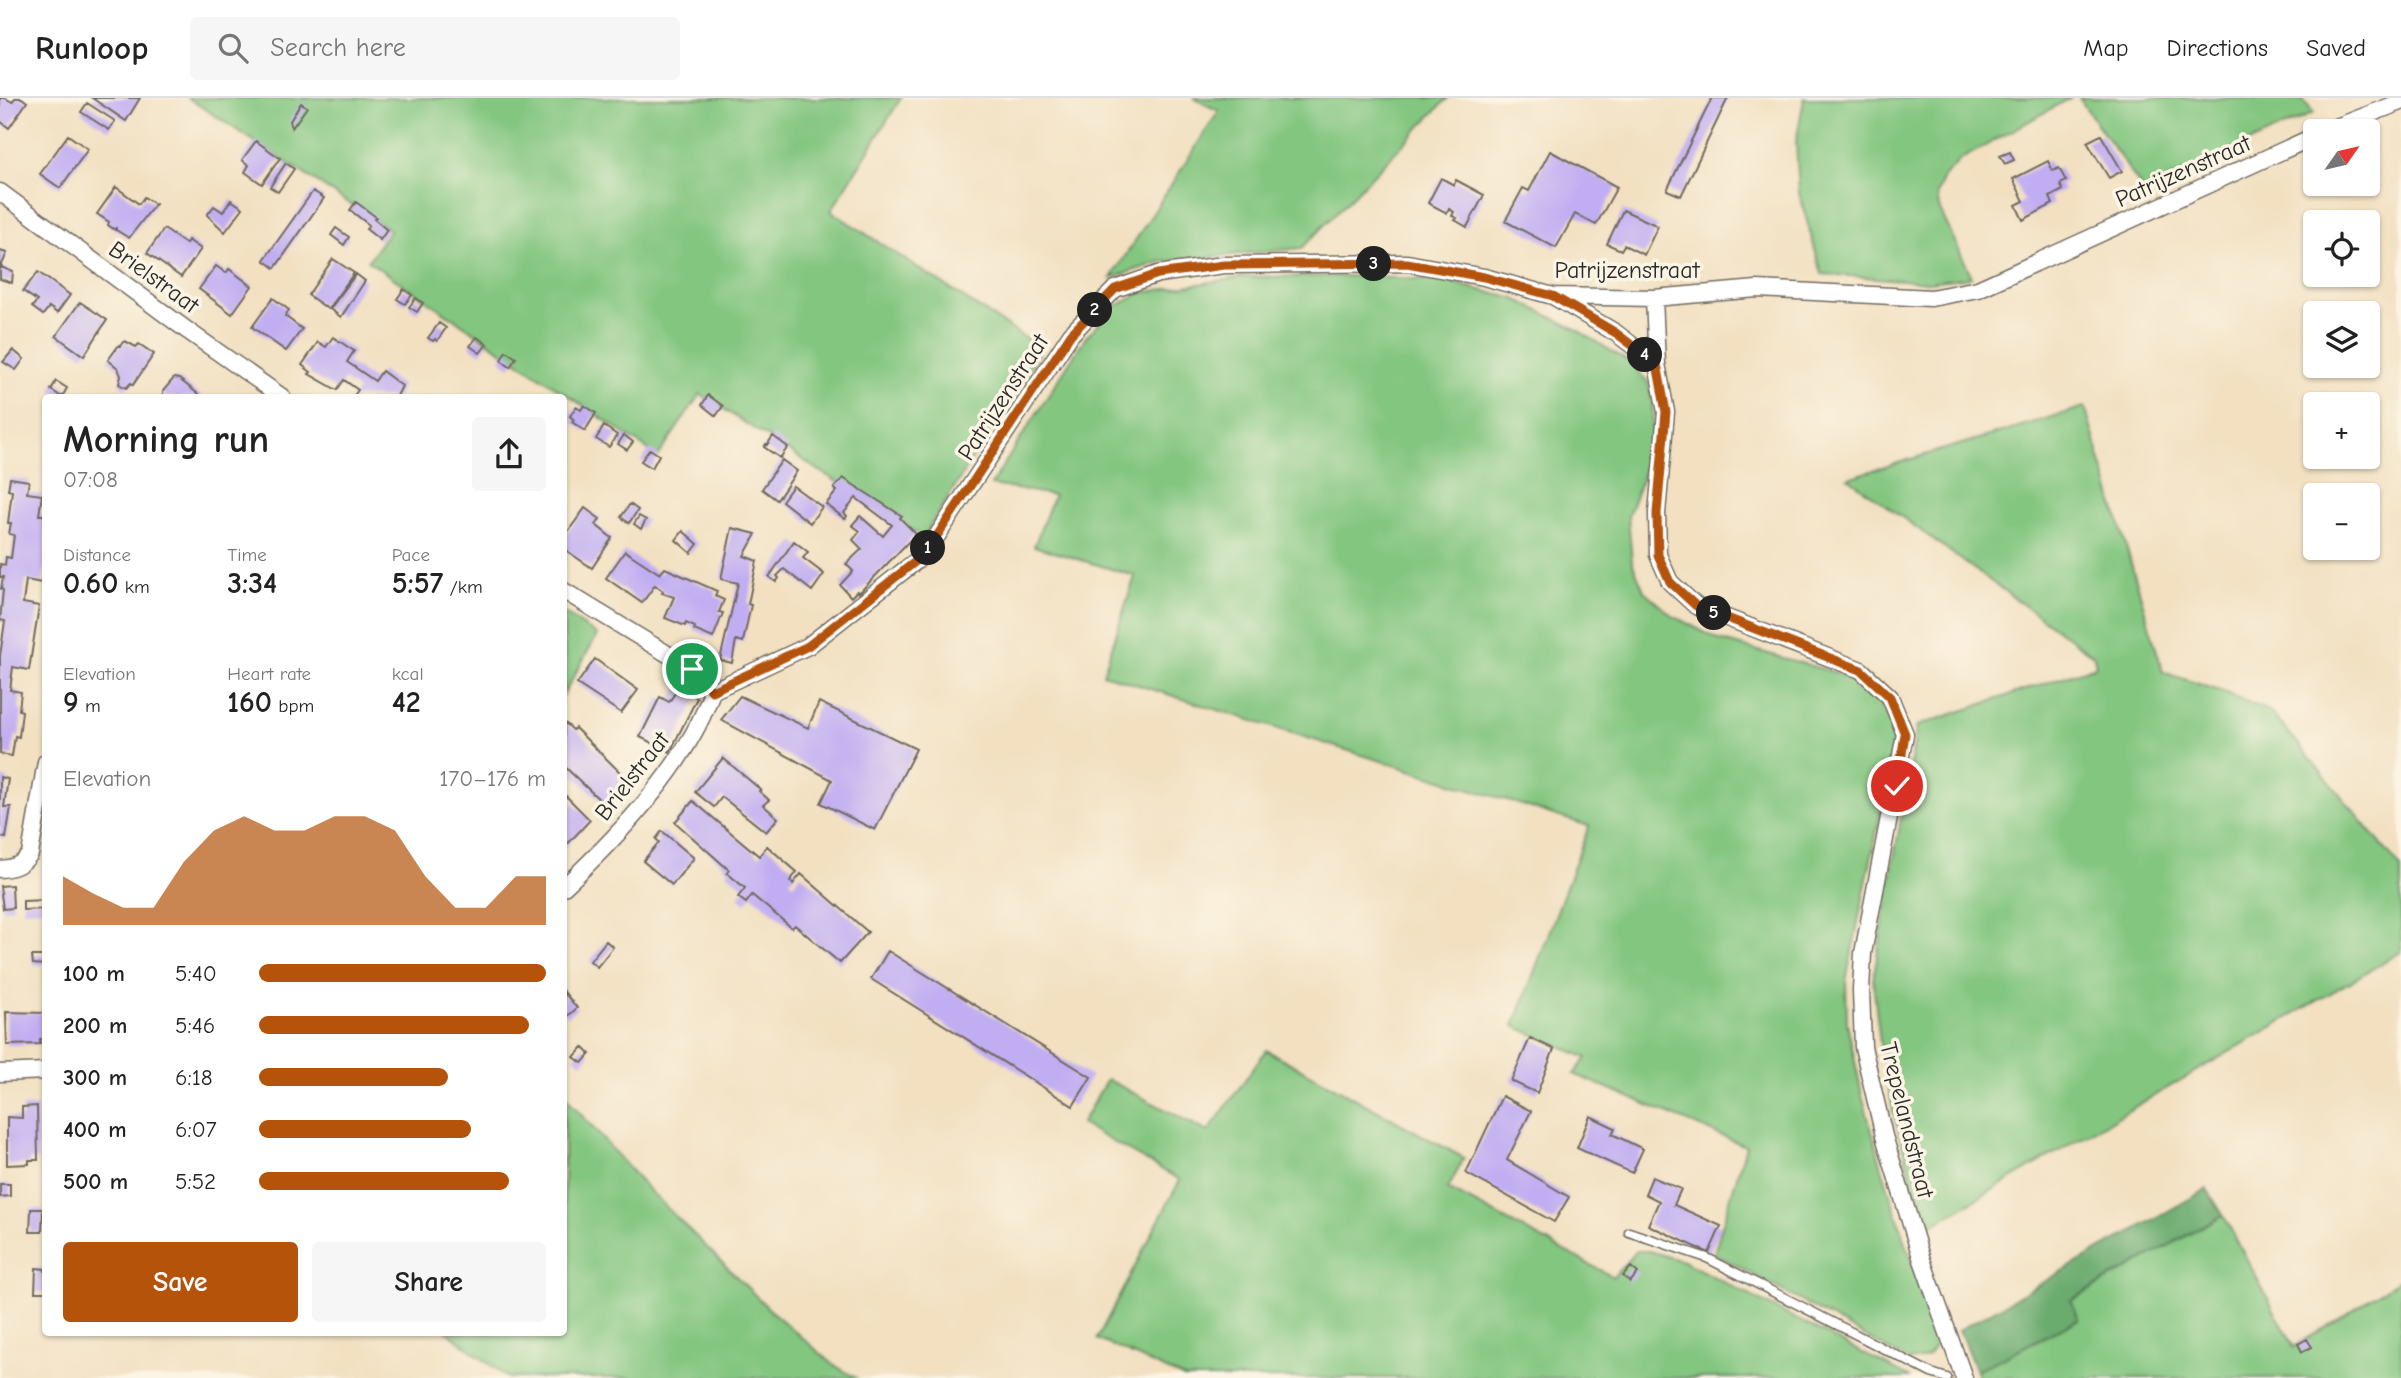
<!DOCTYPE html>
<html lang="en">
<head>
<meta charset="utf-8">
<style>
  :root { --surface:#fff; --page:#f6f6f6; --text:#222; --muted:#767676; --line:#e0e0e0; --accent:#b45309 }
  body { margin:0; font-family:"Comic Neue",sans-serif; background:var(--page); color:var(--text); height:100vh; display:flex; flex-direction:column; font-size:26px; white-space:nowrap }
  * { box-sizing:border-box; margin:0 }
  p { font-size:23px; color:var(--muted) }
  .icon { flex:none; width:38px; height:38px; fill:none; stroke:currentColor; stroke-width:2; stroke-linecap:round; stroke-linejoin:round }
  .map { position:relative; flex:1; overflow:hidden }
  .side { position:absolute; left:42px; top:296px; width:525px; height:942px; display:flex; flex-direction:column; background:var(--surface); border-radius:7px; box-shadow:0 2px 5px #0004 }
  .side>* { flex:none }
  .needle { width:46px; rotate:56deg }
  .fabs { position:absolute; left:2303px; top:21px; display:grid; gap:14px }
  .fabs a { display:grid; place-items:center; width:77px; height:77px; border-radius:7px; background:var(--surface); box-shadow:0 2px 5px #0004; font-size:35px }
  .pin { position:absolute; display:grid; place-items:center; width:60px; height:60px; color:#fff; margin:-30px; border:4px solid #fff; border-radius:50%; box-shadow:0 2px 7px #0007 }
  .km { position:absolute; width:35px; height:35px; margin:-18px; border-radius:50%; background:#222; color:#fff; font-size:19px; line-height:35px; text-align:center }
  .round { display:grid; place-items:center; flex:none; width:74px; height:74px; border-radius:7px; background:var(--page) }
  .head { display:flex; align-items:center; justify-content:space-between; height:119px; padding:0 21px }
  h1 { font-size:38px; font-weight:700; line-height:52px }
  .stats { display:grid; grid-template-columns:repeat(3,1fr); gap:10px; height:119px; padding:7px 21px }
  .stats div { display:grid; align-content:center }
  .stats b { font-size:30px; font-weight:700 }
  .stats small { font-size:19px; font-weight:400 }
  .stats p { font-size:19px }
  .chart { height:196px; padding:14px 21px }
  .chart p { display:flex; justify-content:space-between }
  .chart svg { width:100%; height:126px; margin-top:7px; fill:var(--accent); opacity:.7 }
  .cta { display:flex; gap:14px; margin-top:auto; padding:14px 21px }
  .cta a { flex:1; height:80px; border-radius:7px; background:var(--accent); color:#fff; font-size:28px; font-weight:700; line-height:80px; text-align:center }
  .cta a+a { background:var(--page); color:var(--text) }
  ul { padding:0 21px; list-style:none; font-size:23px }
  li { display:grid; grid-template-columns:112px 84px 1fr; align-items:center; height:52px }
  li i { height:18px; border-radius:9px; background:var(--accent) }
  header { display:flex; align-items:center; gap:42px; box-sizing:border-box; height:98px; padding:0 35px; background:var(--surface); border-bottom:2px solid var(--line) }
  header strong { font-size:33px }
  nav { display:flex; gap:38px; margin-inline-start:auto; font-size:24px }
  .search { width:490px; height:63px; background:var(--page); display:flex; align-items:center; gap:18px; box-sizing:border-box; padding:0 24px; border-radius:7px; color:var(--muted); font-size:26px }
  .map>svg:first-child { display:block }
  .green { fill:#83c680; stroke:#577856; stroke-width:2 }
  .forest { fill:#6aab6e; stroke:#4a6b4c; stroke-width:2 }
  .building { fill:#c1adf2 }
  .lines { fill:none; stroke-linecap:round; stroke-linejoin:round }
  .service-casing { stroke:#716a60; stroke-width:11 }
  .minor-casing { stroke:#716a60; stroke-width:19 }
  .service { stroke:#fff; stroke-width:8 }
  .minor { stroke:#fff; stroke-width:16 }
  .route-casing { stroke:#fff; stroke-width:14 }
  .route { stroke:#b45309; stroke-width:9 }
  .labels { text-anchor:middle; stroke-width:7; stroke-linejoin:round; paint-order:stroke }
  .street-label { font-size:24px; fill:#2b2b2b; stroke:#fcf5e5 }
</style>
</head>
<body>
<header>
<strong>Runloop</strong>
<div class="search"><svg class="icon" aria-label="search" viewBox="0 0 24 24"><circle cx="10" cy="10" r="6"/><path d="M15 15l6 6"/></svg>Search here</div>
<nav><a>Map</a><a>Directions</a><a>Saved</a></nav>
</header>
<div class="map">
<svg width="2401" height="1280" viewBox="0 0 2401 1280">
  <rect width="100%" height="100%" fill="#fcf5e5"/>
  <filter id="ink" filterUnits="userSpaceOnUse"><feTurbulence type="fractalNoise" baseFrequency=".0143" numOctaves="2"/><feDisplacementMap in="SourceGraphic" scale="14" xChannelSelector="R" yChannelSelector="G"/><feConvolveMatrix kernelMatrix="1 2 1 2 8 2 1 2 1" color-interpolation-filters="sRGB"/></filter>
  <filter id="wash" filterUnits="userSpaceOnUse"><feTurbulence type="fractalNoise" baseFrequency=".00686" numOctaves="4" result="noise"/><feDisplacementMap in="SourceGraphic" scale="28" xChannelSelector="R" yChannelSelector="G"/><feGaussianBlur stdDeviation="1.57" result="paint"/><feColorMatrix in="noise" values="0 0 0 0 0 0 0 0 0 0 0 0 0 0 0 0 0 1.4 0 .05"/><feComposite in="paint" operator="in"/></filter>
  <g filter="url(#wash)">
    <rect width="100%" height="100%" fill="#f2e0c1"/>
    <path class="green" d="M188,0h713l-70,113 211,138 -119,188 -223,-143 -42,62 -290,-195 22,-31z
      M1193,0h255l-146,150 -142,14 -49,16 108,-167z
      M1804,0h266l-110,62 -16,17 -7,17 2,14 33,69 -43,5 -107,-8 -23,-81 -3,-51z
      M2079,0h223l11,15 -169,78z
      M1360,178l86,5 69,18 59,29 55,34 18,19 5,17 1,26 -10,52 -15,40 4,46 12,29 29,25 46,24 118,33 32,17 14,19 10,21 -1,27 -46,224 1,42 15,72 20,73 55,174c-8,16 -10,17 -28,19l-195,-108 32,-107 -172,-72 13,-16 -73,-32 75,-200 -486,-152 32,-98 -101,-30 20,-51 -63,-10 94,-147 28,-30 27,-15 103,-16z
      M2085,309l78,265 60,20 46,19 21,23 111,134v84l-476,277 -32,-118 -13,-68 -7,-63 44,-254 179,-60 -2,-10 -246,-178z
      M564,515l33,22 -33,59z
      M1266,952l198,108 -16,31 165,88 23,-26h13l34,10 228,117h-727l-87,-39 83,-159 -99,-56 26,-45 101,53z
      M564,997l77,87 131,130 62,53 22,13h-348l-61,-46h117z
      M2223,1117l71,132 107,-68v99h-423l-2,-7 103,-52 -8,-18z"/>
    <path class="forest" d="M2207,1091l16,26 -152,85 8,19 -103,52 -17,-41z"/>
    <g id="blocks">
      <path class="building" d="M0,0h5l7,4 3,-4h7l5,4 -18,26 -9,-7z
        M92,0h48l-14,23z
        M1712,0h16l-47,98 -14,-6z
        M87,5l28,18 -6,9 -28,-18z
        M301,5l6,4 -15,21 -2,-7z
        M68,37l20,14 -28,39 -20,-14z
        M2101,37l21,36 -13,7 -22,-36z
        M256,43l24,17 -18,26 -17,-12 4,-7 -7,-5z
        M1550,53l67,36 -21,38 -21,-11 -19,34 -51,-27 18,-33 6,3z
        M2010,54l4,8 -9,4 -5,-8z
        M2048,63l5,10 6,-3 7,13 -6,3 3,6 -13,7 3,7 -30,16 -7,-15 8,-4 -11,-22z
        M286,65l8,6 -16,23 -8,-5z
        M1441,80l13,7 2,-5 28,15 -17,32 -12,-7 2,-2 -5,-2 2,-4 -5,-3 -2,4 -19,-10z
        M116,89l23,17 5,-7 11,7 -26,34 -13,-8v-3l-1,3 -7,-5 1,-3 -12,-8z
        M313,93l11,7 -49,70 -11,-8z
        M231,102l12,8 -18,24 -18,-17 7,-9 9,6z
        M356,104l20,15 -2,2 13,11 -7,10 -14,-11 3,-4 -19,-15z
        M1623,112l35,16 -14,29 -20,-10 -3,5 -14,-6z
        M336,130l13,9 -5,8 -13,-10z
        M164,131l22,15 2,-4 13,9 -20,28 -34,-24z
        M0,153l7,2 -6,14 12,5 -1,11 -12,-4z
        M333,161l21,14 -26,36 -20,-14z
        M216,168l10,7 3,-4 23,17 -20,28 -33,-25z
        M38,174l32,23 -13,18 -8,-6 -6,8 -11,-8 5,-6 -14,-10z
        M356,176l9,7 -24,36 -11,-8z
        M404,191l8,6 -7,9 -8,-5z
        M273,200l16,12 -4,6 17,13 -16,22 -34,-24z
        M416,200l7,5 -6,9 -8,-5z
        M80,204l27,18 -23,36 -28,-20z
        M439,225l7,5 -9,13 -2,-2 -2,2 -5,-3z
        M333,239l21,14 -7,11 28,19 7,-10 20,15 -5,10 2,1h-46l5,-7 -14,-10 -7,10 -28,-16 2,-2 -9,-7 16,-23 8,5z
        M477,239l10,7 -7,9 -10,-7z
        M125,243l11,6 3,-3 15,10 -21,31 -2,-2 -5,5 -7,-4 2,-8 -3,-8 -10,-8 11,-15 1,1z
        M13,252l11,9 -8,11 -13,-8z
        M506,253l10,7 -6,9 -9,-7z
        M174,280l5,1 23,18h-39v-6z
        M56,283l11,7 -5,9 -11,-7z
        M708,297l15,11 -7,10 -14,-11z
        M584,307l12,8 -11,18 -13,-9 2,-2 -4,-4 6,-9 5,3z
        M604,328l13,9 -8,12 -13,-8z
        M624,337l9,7 -6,8 -9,-6z
        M773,338l15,11 -8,11 -16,-11 2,-3 1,1z
        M650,351l9,6 -7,13 -11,-7z
        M782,362l15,11 -20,29 -15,-11z
        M10,380l19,3 -2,12 15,2 -3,20h7v49l-4,19 -16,-3 -3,23 16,3 -10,64 -16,-3 -3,23 11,2 -2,18 3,1 -3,26 -4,-1 -3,20 -12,-2v-98l5,-35 -5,-1 3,-30 -2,-1 2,-12h-3v-13l5,1 1,-8 5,1 3,-23 -5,-1 2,-11h-3l4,-32 -4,-1z
        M843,380l59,38 -2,2 16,16 -57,59 -2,-2 -6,6 -11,-12 13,-14 -7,-7 16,-15 -9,-9 7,-9 -8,-6 8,-9 23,20 9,-11 -36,-27 -12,15 3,3 -2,3 -19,-15 11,-13 -3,-3z
        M793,388l29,21 -12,16 -28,-22z
        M630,406l8,6 -9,13 -8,-6z
        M585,410l15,11 -4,6 16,13 -20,30 -28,-19v-12z
        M639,418l7,4 -5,9 -7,-5z
        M732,430l24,6 -12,22 13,5 -9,43 3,1 -8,37 -7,-2 -4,23 -12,-3 18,-77 -17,-4z
        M683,433l15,13 -7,9 -15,-13z
        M794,443l14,11 -5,6 21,16 -12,17 -28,-22 -7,7 2,2 -3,4 -7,-5z
        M625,453l35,23 5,-6 52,23 -2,5 9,4 -5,12 4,1 -10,25 -19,-8 1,-3 -9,-4 -1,3 -20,-8 9,-21 -12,-4 1,-2 -8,-6 -13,18 -36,-25z
        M595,561l43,31 -17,23 -44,-29z
        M681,586l16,14 -27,54 -30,-15 20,-40 9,5z
        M740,598l68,32 11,-26 97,47 -41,81 -54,-27 11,-23 -111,-60z
        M564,624l9,8 2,-2 52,51 -24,24 -39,-37z
        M723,660l38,32 -2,1 10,9 -6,5 15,13 -12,14 -44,-35 -8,10 -19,-15z
        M0,679l8,2 -4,28h7l-5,31 -6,-1z
        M566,698l24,24 -26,28v-49z
        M693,703l66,55 8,-10 30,26 -7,9 3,3 8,-10 67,58 -28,31 -45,-38 -3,3 -40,-33 -6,8 -8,-6 7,-9 -18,-15 2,-3 -54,-48z
        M662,733l32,27 -22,27 -29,-24 16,-19 -3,-3z
        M12,787l1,23 -10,1 -3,-23z
        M46,802v9l-23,1v-9z
        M606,843l7,6 -16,20 -7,-6z
        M888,853l203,126 -18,29 -202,-127z
        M32,858h14v6h-3v3l-10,-1z
        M564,894l13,16 -9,8 -4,-5z
        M6,914l40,1v26h-6v5l-33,1z
        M1530,940l24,11 -17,44 -26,-12z
        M583,949l7,7 -8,9 -8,-6z
        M1502,998l29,15 -24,49 62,37 -15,25 -88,-49z
        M37,1008l1,54h-9v4l-22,1v-48l15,1v-11z
        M1590,1018l25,12 -3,6 31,15 -11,24 -55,-25z
        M1652,1079l29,12 -7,16 47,21 -12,27 -61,-28 11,-24 -14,-7z
        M0,1086h10v12l-10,1z
        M31,1111h12l-1,23h-12z
        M1631,1169l7,6 -8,9 -7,-6z
        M36,1170l9,1 1,23h-11z
        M2307,1241l5,8 -10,5 -4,-8z"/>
    </g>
  </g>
  <g filter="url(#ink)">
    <use href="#blocks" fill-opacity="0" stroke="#716a60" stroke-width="2"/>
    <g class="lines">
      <defs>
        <path id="service" d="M1629,1134l78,26 224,115 16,5"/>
        <path id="minor" d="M2326,33l75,-29
          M0,94l188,139 94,66
          M1553,198l63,37 41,31
          M1654,200l3,66 9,48 -9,101 1,42 12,27 26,24 165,64 29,27 15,37 -42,219 -2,37 2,57 21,89 37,121 43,121
          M564,493l128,78 20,22
          M712,593l96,-45 117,-92 146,-220 44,-45 43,-15 66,-9 183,-2 77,14 69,19 101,2 103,-9 174,9 47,-9 337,-153
          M0,771c14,-1 22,-4 30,-15l16,-92
          M564,789c53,-50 126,-125 148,-196
          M0,975l46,-2"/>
      </defs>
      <use href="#service" class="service-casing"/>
      <use href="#minor" class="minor-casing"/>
      <use href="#service" class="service"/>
      <use href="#minor" class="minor"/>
    </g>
  </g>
  <g class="lines" filter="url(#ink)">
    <defs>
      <path id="route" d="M692,571l20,22 96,-45 117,-92 146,-220 44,-45 43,-15 66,-9 183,-2 77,14 69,19 63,37 41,31 9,48 -9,101 1,42 12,27 26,24 165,64 29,27 15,37 -8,52"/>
    </defs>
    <use href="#route" class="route-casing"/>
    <use href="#route" class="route"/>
  </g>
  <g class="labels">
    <g class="street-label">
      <text transform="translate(2183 73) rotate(-24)" y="8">Patrijzenstraat</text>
      <text x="1627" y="180">Patrijzenstraat</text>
      <text transform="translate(154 179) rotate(36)" y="8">Brielstraat</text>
      <text transform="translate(1003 299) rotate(-57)" y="8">Patrijzenstraat</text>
      <text transform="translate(632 678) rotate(-52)" y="8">Brielstraat</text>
      <text transform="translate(1907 1022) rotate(76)" y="8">Trepelandstraat</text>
    </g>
  </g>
</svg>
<div class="fabs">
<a><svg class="needle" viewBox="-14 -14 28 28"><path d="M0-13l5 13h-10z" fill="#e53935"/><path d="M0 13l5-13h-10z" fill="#767676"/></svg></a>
<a><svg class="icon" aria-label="locate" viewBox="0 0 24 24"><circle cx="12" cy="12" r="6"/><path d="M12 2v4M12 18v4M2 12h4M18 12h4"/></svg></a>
<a><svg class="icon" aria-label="layers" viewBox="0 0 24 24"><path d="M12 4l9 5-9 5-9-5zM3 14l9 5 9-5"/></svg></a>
<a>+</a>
<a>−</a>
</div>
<div class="pin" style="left:692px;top:571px;background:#1e9e55"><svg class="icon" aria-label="arrive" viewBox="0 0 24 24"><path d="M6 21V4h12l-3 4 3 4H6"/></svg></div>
<div class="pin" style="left:1897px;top:688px;background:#d93025"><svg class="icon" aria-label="check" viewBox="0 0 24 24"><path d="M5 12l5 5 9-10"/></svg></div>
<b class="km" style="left:928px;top:450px">1</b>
<b class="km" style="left:1095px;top:212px">2</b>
<b class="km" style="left:1374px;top:166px">3</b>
<b class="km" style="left:1645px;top:257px">4</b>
<b class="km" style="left:1714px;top:515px">5</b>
<section class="side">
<div class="head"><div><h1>Morning run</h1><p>07:08</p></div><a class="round"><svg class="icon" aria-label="share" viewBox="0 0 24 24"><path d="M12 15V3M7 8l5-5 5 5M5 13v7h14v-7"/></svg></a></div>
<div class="stats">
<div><p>Distance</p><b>0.60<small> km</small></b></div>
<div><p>Time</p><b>3:34</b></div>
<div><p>Pace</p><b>5:57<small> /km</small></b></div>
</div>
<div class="stats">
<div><p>Elevation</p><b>9<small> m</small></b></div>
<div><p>Heart rate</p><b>160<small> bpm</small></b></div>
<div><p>kcal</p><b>42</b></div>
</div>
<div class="chart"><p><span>Elevation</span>170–176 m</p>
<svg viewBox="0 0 160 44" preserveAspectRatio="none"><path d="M0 44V27L10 33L20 38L30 38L40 22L50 11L60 6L70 11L80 11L90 6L100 6L110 11L120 27L130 38L140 38L150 27L160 27V44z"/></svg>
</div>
<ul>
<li><b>100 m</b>5:40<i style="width:100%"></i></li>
<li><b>200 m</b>5:46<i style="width:94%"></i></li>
<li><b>300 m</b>6:18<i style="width:66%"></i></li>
<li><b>400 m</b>6:07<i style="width:74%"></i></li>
<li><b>500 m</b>5:52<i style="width:87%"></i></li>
</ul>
<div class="cta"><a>Save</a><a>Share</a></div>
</section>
</div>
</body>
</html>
